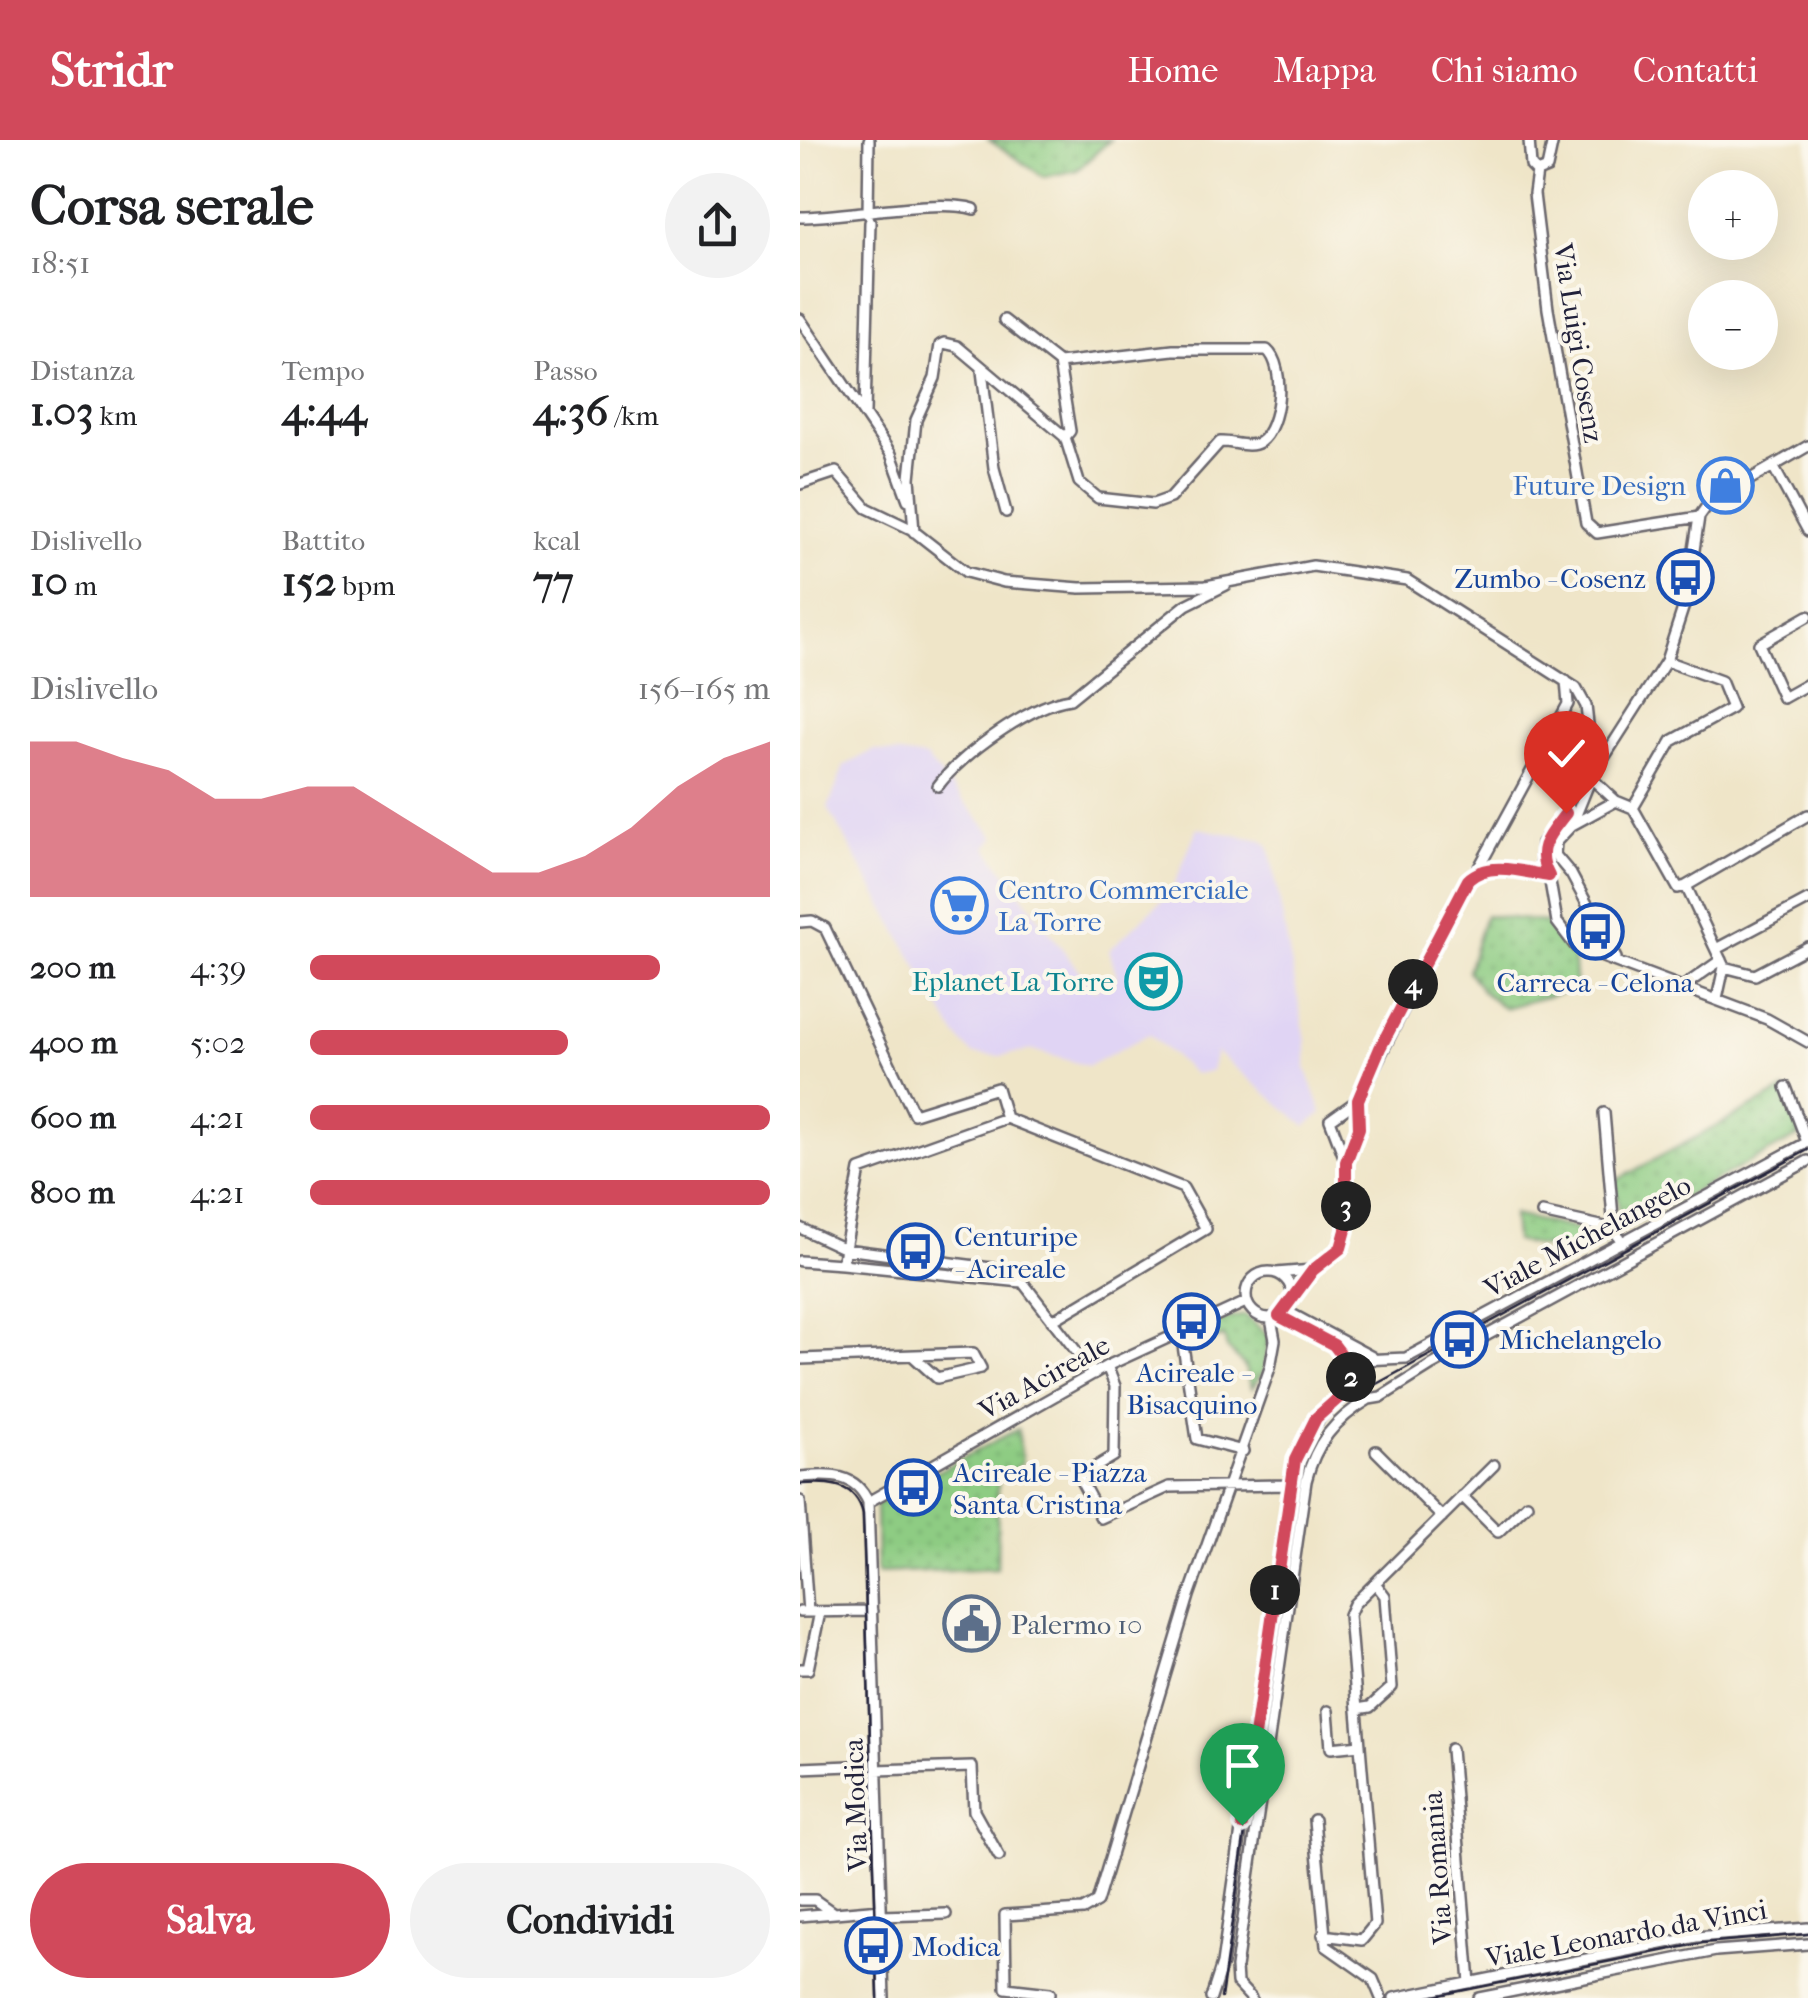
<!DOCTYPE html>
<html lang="it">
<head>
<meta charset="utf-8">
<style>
  :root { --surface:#fff; --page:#f2f2f2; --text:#202124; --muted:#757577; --accent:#d1495b }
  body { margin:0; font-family:"IM FELL French Canon",serif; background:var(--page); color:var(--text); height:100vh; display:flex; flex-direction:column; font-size:38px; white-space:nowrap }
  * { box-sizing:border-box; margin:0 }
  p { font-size:32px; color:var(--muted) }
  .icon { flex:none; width:55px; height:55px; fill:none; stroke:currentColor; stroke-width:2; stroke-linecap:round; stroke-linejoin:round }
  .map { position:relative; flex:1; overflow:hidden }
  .details { display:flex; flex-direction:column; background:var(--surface); width:800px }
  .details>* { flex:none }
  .buttons { position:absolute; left:888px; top:30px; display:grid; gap:20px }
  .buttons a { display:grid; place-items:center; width:90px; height:90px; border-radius:50%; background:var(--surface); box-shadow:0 10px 40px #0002; font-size:50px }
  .pin { position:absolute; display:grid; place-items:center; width:85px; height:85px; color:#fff; margin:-102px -42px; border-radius:50% 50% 50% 0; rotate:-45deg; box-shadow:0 0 10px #0007 }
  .pin .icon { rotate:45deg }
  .km { position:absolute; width:50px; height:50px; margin:-25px; border-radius:50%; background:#222; color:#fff; font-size:28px; line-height:50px; text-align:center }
  .round { display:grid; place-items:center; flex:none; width:105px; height:105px; border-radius:52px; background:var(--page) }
  .headline { display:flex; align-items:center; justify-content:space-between; height:170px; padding:0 30px }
  h1 { font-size:55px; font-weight:700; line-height:75px }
  .metrics { display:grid; grid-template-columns:repeat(3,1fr); gap:15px; height:170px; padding:10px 30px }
  .metrics div { display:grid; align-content:center }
  .metrics b { font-size:42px; font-weight:700 }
  .metrics small { font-size:28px; font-weight:400 }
  .metrics p { font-size:28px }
  .chart { height:280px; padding:20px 30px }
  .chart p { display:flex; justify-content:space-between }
  .chart svg { width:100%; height:180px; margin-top:10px; fill:var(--accent); opacity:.7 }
  .cta { display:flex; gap:20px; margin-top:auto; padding:20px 30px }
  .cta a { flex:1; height:115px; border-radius:60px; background:var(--accent); color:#fff; font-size:40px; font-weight:700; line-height:115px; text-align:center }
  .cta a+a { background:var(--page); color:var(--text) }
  ul { padding:0 30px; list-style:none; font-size:32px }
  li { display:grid; grid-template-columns:160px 120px 1fr; align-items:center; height:75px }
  li i { height:25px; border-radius:12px; background:var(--accent) }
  header { display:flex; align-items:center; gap:60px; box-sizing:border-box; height:140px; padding:0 50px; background:var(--accent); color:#fff }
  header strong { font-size:48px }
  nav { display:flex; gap:55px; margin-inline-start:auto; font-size:35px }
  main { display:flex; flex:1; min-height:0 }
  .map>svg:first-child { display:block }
  .built { fill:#e0d4f4 }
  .grass { fill:url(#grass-dots); stroke:#58775f; stroke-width:2.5 }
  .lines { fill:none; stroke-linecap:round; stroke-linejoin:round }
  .minor-casing { stroke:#6a666c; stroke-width:14 }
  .minor { stroke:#fff; stroke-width:9 }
  .tram { stroke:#22223b; stroke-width:2.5 }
  .route-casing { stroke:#fff; stroke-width:20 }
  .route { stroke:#d1495b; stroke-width:12 }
  .labels { text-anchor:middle; stroke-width:8; stroke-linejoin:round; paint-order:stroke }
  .street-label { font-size:28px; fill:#22223b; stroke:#fbf7ec }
  .shop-label { font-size:28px; fill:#366cbe; stroke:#fbf7ec; text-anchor:end }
  .transit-label { font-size:28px; fill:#164399; stroke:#fbf7ec; text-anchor:start }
  .culture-label { font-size:28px; fill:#0d838f; stroke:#fbf7ec; text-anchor:end }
  .service-label { font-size:28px; fill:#4e5e75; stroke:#fbf7ec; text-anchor:start }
</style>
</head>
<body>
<header>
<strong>Stridr</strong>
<nav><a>Home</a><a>Mappa</a><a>Chi siamo</a><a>Contatti</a></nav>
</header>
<main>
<section class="details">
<div class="headline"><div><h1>Corsa serale</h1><p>18:51</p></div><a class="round"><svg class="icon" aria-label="share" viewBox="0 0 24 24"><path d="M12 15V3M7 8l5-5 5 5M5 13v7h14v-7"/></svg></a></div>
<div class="metrics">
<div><p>Distanza</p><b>1.03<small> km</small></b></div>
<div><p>Tempo</p><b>4:44</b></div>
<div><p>Passo</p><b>4:36<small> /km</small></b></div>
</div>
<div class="metrics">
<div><p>Dislivello</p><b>10<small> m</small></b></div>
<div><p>Battito</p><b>152<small> bpm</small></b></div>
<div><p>kcal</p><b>77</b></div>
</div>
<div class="chart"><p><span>Dislivello</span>156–165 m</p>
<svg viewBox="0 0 160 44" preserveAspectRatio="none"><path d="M0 44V6L10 6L20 10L30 13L40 20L50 20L60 17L70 17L80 24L90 31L100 38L110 38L120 34L130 27L140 17L150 10L160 6V44z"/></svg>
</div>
<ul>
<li><b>200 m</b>4:39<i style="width:76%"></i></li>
<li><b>400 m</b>5:02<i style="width:56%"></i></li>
<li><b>600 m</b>4:21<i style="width:100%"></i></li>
<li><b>800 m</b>4:21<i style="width:100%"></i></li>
</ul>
<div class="cta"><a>Salva</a><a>Condividi</a></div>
</section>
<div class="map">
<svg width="1008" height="1858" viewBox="0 0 1008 1858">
  <defs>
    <pattern id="grass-dots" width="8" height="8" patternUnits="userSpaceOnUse" patternTransform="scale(2.5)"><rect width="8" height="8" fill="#8ecc83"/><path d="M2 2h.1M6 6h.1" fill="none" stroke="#7aaf72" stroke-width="1.8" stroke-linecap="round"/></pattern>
  </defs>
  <rect width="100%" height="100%" fill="#fbf7ec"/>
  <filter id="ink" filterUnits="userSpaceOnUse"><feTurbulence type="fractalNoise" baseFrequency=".01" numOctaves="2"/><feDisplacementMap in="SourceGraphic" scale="20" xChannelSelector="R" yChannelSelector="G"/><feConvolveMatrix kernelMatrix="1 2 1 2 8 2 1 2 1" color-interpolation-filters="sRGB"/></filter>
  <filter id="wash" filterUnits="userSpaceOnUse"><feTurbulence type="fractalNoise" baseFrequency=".0048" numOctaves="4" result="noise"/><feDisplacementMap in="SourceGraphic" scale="40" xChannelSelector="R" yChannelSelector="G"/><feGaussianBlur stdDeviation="2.25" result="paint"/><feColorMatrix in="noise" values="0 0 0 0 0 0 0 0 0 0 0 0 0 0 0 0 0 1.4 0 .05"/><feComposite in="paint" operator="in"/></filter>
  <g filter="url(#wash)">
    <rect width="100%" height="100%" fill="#efe5c8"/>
    <path class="built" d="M74,610l52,8 69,79 -9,10 108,144 23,-15 -8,-26 63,-59 25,-63 65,12 7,6 37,195v27l16,45 -16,13 -90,-74 -5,19 -17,3 -45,-40 -61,32 -56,-16 -31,6 -29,-2 -16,-19 -128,-227 16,-42z"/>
    <path class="grass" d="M189,0h121l-33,30 -33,7z
      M685,775l68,8 20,30 3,36 -72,19 -21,-16 -15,-21z
      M984,950l17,45 -174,92 -6,-1 -6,-45z
      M713,1075l99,22 -32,17 -65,-13z
      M445,1175l24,22 -6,35 -11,16c-11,-31 -5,-19 -25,-40l-3,-12 -28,12 -10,-8 39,-21z
      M218,1289l4,34 -24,17 -1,88 -120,5 -1,-69z"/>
  </g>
  <g filter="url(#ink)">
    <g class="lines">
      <defs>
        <path id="minor" d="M729,0l2,26 6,6 -3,22 14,115 38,214 11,10 102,-16
          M737,32l10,-4 6,-28
          M68,74l1,-74
          M0,77c46,0 137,-19 174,-8
          M0,179l91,135 17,46
          M204,180l55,43
          M182,231l12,97 12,44
          M65,273l5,-191
          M973,326l35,65
          M0,344l36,-12 31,36 44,21 55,43 38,10 76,6 126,-2 107,-20 94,14 169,108 10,18 2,18 -23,89 -23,30 -1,19 8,14 8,46 19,25 191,72 41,23
          M114,392l-4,-54 6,-58 19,-42 5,-33 4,-2 13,3 108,91 14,45 19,16 55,6 17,-6 50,-56c12,-1 29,7 40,0 21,-15 26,-76 7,-92h-94l-114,13 11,68 -5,6
          M1008,476l-49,28 24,54 25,-14
          M866,521l55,20 11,27 -60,33 -39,67 45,80 8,-2 38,81 -7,32
          M791,638l25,23 17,7
          M138,646c22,-31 94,-82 132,-87l116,-94 40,-20
          M816,661l-44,24 -16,17 -1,13 16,19 45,84
          M772,685l19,-47 75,-117 21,-65 12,-79 10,-14 99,-57
          M677,731l15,-3 57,8
          M886,746l122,-71
          M0,782l12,-1 13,7 89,186 83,-26 9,30 -146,52 -18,94 180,18
          M916,809l92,-49
          M924,827l31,8 53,-28
          M884,846l37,-26
          M986,947l21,55
          M804,973l10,116 8,14
          M206,978l177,70 23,41 -154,92
          M1008,1002l-402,216 -44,2 -9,10v16l16,13 12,-2 51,-32 376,-204
          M547,1019l12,-31 -1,-28
          M742,1073l72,16
          M0,1088l45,21 169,22 80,103
          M0,1121l42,3
          M446 1155a23 23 0 1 1 46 0a23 23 0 1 1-46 0Z
          M476,1133l37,-3
          M492,1159l21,-29 28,-22 5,-18v-68l-16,-42 28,-20 110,-220 9,-9 91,-167 -2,-23
          M486,1171l86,46
          M381,1192l16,107 46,12
          M526,1201l14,10 13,19
          M0,1219l173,-6 8,15 -44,10 -23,-21
          M307,1226l8,20 -1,70 -35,21 22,41 68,-31 121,-2
          M576,1311l66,66
          M0,1337c29,-2 55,-5 68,25l16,496
          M662,1356l36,36 29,-28
          M0,1361l8,111
          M68,1362l239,-136 139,-64
          M0,1472l72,-1
          M0,1529h8l12,-57
          M557,1569l13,-2 22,-20 -7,-91 -10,-13
          M528,1571l3,37 29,-3
          M651,1609l19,234
          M0,1628l76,-3
          M76,1630l96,-3 2,44 25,45
          M514,1680l12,126 47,33 8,19
          M0,1760h15l17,12
          M0,1776l81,-7
          M81,1776l65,-2
          M523,1795l39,5 13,-16 -26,-309 5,-11 140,-139
          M249,1858l1,-5 -44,-5 -1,-73 78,-5 14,-8 92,-306 81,-228 5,-28 -4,-21
          M411,1858l11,-34 70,-491 19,-48 42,-39
          M451,1858l-14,-15 -1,-15 70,-487c9,-37 29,-62 63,-82
          M594,1858l302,-61 112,-9
          M679,1858l237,-47 92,-7"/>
      </defs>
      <use href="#minor" class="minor-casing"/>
      <use href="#minor" class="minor"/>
      <path class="tram" d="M0,1344c28,-1 55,-3 63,30l15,484
        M421,1858l74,-513c9,-41 27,-70 63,-91l450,-244
        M625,1858l278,-55 105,-9"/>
    </g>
  </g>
  <g class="lines" filter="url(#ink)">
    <defs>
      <path id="route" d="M442,1685l53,-365 21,-42 36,-32 1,-16 -19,-25 -55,-29 34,-46 28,-22 5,-18v-68l13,-34 -1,-28 22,-52 88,-168c21,-20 55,-8 81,-4 -15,-27 0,-41 17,-63"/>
    </defs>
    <use href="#route" class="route-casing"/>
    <use href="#route" class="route"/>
  </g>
  <defs>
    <symbol id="shop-ring" viewBox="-11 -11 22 22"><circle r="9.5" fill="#fbf7ec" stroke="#3f7fe0" stroke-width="1.5"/><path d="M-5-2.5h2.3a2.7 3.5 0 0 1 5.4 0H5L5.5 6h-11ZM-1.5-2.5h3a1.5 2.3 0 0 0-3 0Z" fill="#3f7fe0"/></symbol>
    <symbol id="bus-ring" viewBox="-11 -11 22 22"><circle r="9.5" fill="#fbf7ec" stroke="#1a4fb4" stroke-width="1.5"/><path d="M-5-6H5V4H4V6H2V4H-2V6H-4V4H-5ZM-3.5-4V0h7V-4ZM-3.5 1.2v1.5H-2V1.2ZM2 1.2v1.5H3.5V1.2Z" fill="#1a4fb4"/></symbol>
    <symbol id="supermarket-ring" viewBox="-11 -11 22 22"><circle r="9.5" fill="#fbf7ec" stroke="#3f7fe0" stroke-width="1.5"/><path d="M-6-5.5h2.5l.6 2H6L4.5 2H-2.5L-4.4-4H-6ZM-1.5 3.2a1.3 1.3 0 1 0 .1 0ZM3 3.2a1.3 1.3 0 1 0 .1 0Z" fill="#3f7fe0"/></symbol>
    <symbol id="theatre-ring" viewBox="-11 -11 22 22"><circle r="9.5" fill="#fbf7ec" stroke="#0f9aa8" stroke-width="1.5"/><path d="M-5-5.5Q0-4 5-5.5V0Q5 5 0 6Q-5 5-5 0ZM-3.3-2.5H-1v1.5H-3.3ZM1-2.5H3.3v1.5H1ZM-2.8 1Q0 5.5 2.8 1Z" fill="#0f9aa8"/></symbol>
    <symbol id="civic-ring" viewBox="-11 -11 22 22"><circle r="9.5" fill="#fbf7ec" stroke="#5c6f8a" stroke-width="1.5"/><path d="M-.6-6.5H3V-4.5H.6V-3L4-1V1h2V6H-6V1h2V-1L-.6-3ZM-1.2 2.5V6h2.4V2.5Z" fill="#5c6f8a"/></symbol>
  </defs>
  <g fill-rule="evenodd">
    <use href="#shop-ring" x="894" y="314" width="63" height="63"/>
    <use href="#bus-ring" x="854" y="406" width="63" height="63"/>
    <use href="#supermarket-ring" x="128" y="734" width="63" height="63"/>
    <use href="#bus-ring" x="764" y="760" width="63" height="63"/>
    <use href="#theatre-ring" x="322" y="810" width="63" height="63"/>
    <use href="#bus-ring" x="84" y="1080" width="63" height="63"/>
    <use href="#bus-ring" x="360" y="1150" width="63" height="63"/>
    <use href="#bus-ring" x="628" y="1168" width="63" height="63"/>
    <use href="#bus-ring" x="82" y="1316" width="63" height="63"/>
    <use href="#civic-ring" x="140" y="1452" width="63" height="63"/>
    <use href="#bus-ring" x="42" y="1774" width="63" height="63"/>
  </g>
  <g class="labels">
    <g class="street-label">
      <text transform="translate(779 203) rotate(81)" y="10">Via Luigi Cosenz</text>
      <text transform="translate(787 1096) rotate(-28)" y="10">Viale Michelangelo</text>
      <text transform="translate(244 1237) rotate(-29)" y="10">Via Acireale</text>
      <text transform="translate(55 1665) rotate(-92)" y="10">Via Modica</text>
      <text transform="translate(637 1728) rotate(-94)" y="10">Via Romania</text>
      <text transform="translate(826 1793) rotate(-10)" y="10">Viale Leonardo da Vinci</text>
    </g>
    <g class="shop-label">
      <text x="886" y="355">Future Design</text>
      <text x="198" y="759" text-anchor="start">Centro Commerciale<tspan x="198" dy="32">La Torre</tspan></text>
    </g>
    <g class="transit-label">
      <text x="846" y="448" text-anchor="end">Zumbo - Cosenz</text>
      <text x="795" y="852" text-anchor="middle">Carreca - Celona</text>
      <text x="154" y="1106">Centuripe<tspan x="154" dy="32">- Acireale</tspan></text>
      <text x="699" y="1209">Michelangelo</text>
      <text x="392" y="1242" text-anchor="middle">Acireale -<tspan x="392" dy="32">Bisacquino</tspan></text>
      <text x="153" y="1342">Acireale - Piazza<tspan x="153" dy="32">Santa Cristina</tspan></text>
      <text x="112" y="1816">Modica</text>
    </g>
    <g class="culture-label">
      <text x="314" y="851">Eplanet La Torre</text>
    </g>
    <g class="service-label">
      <text x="211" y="1494">Palermo 10</text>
    </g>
  </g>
</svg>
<div class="buttons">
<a>+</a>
<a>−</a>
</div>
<div class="pin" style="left:442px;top:1685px;background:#1e9e55"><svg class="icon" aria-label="arrive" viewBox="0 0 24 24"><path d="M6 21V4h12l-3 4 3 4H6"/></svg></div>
<div class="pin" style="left:766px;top:673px;background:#d93025"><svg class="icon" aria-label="check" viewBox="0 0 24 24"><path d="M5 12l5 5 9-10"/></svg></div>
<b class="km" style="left:475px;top:1450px">1</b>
<b class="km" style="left:551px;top:1237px">2</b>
<b class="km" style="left:546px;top:1066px">3</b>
<b class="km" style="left:613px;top:844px">4</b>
</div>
</main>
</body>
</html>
